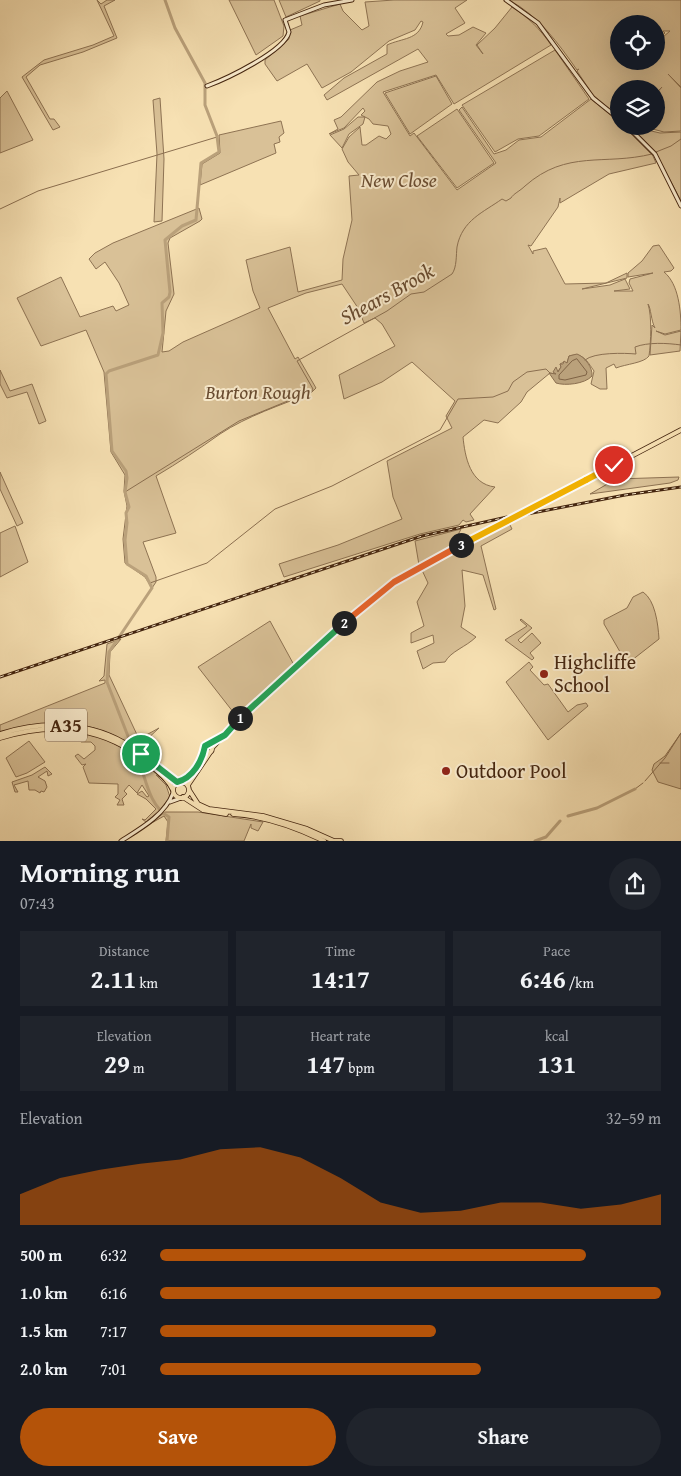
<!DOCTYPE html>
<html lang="en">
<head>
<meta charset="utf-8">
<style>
  :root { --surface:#171b24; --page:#20242c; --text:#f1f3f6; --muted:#9ea1a6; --accent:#b45309 }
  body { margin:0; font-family:"Gentium Book Plus",serif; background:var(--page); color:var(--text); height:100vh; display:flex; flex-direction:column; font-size:19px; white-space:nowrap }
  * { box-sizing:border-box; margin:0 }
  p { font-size:16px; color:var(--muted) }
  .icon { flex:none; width:28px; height:28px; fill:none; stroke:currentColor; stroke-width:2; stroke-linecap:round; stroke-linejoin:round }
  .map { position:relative; height:841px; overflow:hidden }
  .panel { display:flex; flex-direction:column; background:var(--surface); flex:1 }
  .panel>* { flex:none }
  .buttons { position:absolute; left:610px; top:15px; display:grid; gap:10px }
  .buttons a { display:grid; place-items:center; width:55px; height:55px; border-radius:50%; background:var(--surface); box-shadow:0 5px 20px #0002; font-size:25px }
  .pin { position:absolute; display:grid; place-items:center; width:42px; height:42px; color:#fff; margin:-21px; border:2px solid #fff; border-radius:50%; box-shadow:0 1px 5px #0007 }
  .km { position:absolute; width:25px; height:25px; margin:-12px; border-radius:50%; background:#222; color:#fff; font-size:14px; line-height:25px; text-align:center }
  .round { display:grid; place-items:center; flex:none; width:52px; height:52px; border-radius:26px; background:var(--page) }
  .head { display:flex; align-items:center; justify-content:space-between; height:85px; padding:0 20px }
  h1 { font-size:28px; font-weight:600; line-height:38px }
  .stats { display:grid; grid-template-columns:repeat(3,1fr); gap:8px; height:85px; padding:5px 20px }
  .stats div { display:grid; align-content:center; border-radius:0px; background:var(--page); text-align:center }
  .stats b { font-size:25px; font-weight:600 }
  .stats small { font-size:14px; font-weight:400 }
  .stats p { font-size:14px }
  .chart { height:140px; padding:10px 20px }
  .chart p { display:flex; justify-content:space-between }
  .chart svg { width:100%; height:90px; margin-top:5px; fill:var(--accent); opacity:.7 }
  .primary-button { display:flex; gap:10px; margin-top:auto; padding:10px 20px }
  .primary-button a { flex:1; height:58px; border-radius:30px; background:var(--accent); color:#fff; font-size:20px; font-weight:600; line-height:58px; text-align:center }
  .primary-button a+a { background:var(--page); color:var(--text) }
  ul { padding:0 20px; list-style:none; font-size:16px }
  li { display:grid; grid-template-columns:80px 60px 1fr; align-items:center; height:38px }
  li i { height:12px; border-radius:6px; background:var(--accent) }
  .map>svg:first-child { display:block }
  .green { fill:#d9c197; stroke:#8e7353; fill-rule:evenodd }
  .water { fill:#baa17b; stroke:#8b6f50 }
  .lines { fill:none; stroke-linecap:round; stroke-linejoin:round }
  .shore { stroke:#7f6345; stroke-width:1 }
  .stream { stroke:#8b6f50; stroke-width:1 }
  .river { stroke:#baa17b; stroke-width:3 }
  .secondary-casing { stroke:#44250f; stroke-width:5 }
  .primary-casing { stroke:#44250f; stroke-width:5.5 }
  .secondary { stroke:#faecce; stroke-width:3 }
  .primary { stroke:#f7e1b3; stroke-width:4 }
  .rail-casing { stroke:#44250f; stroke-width:3 }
  .rail { stroke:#faecce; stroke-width:1; stroke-dasharray:4; stroke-linecap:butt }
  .split-1-casing { stroke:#fff; stroke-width:10 }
  .split-2-casing { stroke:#fff; stroke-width:10 }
  .split-3-casing { stroke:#fff; stroke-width:10 }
  .split-4-casing { stroke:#fff; stroke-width:10 }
  .split-5-casing { stroke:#fff; stroke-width:10 }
  .split-1 { stroke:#22a559; stroke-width:6 }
  .split-2 { stroke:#22a559; stroke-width:6 }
  .split-3 { stroke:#f0652b; stroke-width:6 }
  .split-4 { stroke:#f5b400; stroke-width:6 }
  .split-5 { stroke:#f5b400; stroke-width:6 }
  .poi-dot { fill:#8f2418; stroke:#faecce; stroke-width:2 }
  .labels { text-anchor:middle; stroke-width:4; stroke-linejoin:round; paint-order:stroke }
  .shield { fill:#faecce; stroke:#7b6148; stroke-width:1 }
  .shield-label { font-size:19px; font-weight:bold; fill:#44250f }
  .park-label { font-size:20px; font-style:italic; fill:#694c31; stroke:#faecce }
  .poi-label { font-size:20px; fill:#44250f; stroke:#faecce; text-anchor:start }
  .water-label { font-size:21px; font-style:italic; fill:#674a2f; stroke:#faecce }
</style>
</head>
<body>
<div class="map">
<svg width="681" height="841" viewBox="0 0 681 841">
  <rect width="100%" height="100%" fill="#f7e1b3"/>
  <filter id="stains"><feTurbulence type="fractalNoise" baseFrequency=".004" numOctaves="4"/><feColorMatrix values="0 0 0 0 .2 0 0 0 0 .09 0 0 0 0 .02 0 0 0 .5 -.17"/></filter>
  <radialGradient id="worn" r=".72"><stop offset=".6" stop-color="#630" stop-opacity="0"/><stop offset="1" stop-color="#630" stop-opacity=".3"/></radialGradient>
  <path class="green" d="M97,0l4,4 6,-4h8l-11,6 13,32 -34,14 -43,13 -14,12 24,42h4l6,8 -7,3 -31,-53 22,-17 49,-15 21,-9z
    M229,0h45l10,26 -1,10 -27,19z
    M279,0h41v1l-34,16z
    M394,0h73l-12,8 10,15 -19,11 2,2 11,-1 14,-8 13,6 -10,12 7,9 -6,-9 18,-17 17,-21c17,11 28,22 39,38l-97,59 -18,-29 -53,17 27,44 4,-3 43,57 39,-27 -37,-53 3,-3 32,47 12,-4 13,-10 22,-3 50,-38 28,23v4h4l30,30 3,7 -47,11 -49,29v-5l-2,9 -27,39 -3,-1 5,9v-3l13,-3 19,36 41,-1 21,-10v5l-45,11 28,-4 15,-6 5,10 -16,2h19l-4,-8 1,-4 23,-6 -25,4v-4l14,-12 11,-15 6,-1 15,23 -3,3 -7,1c15,12 17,40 17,58l-16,4 -9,-3 9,4 16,-4 -1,20 -30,4 2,-30 3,3c-4,-7 -4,-20 -7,-24 4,12 3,38 1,52 -5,7 -23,8 -33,12l-2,-4 -8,4 1,21h-7l-9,-5 3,-13c-7,-10 -11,-19 -25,-15l-2,7 -3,-1 -4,2 1,3 -5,7 -6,-1 -23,19 -6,10 -23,21 -14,-3 -21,17c2,20 7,47 32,50l-25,27 4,6 -8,2 -3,-2 -4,5 -39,9 -136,43 -5,-13 59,-19 64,-26 -9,-22 -6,-36 65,-33 -6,-12 9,-15 -43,-39 -30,20 -38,17 -5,-24 56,-29 -13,-22 -7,-6 -11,5 -6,-15 -16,-24 -36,9 -38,15 27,51 3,-2 18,31 -5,5c-30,12 -64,23 -91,41 -21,15 -42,29 -64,42l20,57 -33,9 13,35v5l-4,6 -7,-11 -20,-14 -2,-24 4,-33 -3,-15 1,-16 -14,-23 -7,-80 -18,-42 -45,16 -24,-48 44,-21 19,40 33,-11 3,5 13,-6 -10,-22 -14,-21 -9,7 -7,-10 6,-6 18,-10 86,-35 3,11 -2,2 -30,17 -2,5 6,51 -8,17 -4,41 7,-1 14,-9 77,-34 -7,-17 -7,-31 44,-13 8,45 44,-12 1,-21 9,-39 -3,-44 10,-1 -11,-13 -6,-13 7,-12 11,-10 2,18h4l13,-9 7,3 5,-5 -3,-8 -15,-2 -4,-5 -8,-4 4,-4 -2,-3 -19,20 -15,6 9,-5 -4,-9 7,-3 36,-35 23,-11 28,-9 -10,-13 -91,51 -3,-5 20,-17 43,-24v-9c15,-7 32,-5 36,-23l-2,-1 -6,9 -26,11 -38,31 -29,16 -15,-24 -30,17 -12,-17v-4l24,-21 1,-9 12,-5 -2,-9 40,-12 3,7 19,19 7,-4 -4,-24z
    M509,0h172v87l-13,-13 13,14v43l-17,1 -23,-6h15v-32l6,-7 -6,6v-4h-37l-1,27 -25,-21 -16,-24 2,-2 -2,1c-19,-27 -38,-54 -68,-70zM636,21l1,1 -5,2h24v18l9,-9 -2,-2h7l-14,12v18h-37v-37z
    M555,50l34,49 -50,37 -21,3 -23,13 -33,-47z
    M436,76l16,28 -42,30 -25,-41z
    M7,91l26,49 -33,13v-55z
    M160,98l4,61 -2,62 -8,1 3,-68 -4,-54z
    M457,109l37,54 -37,25 -40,-52z
    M358,117h7l-2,7 -14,10 -7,14 -12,-13 14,-6z
    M281,121l3,12 -5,4 1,5 -6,2 2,9 -76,32 2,-21 18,-11 -1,-18z
    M630,126l30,7 21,-1v69l-25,-48z
    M0,370l10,21 22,-7 14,37 -7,3 -12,-32 -20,6 -7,-14z
    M0,472l23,51 -6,3 -17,-37z
    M679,477l-1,3 -8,3 -80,11 26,-15z
    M509,523l3,6 -31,17 15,63 -2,1 -11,-35 -21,-5 3,36 -4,21 15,10c-10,10 -25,14 -31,25l-12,1 -10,6 -6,-18 17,-8 -1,-8 -22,8v-10l13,-7 -7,-24 11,-19 -7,-15z
    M15,526l13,36 -28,15v-44z
    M461,529l-3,6 1,8 -40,22 -4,-24z
    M643,592c12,8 15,31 16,47l-32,25 -23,-40v-4l23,-12 6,-11z
    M521,619l11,9 -14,12 3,3 11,-10 9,10 -11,10 4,5 -2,2 -27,-20 22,-14 -7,-6z
    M270,621l24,44 -57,52 -39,-50z
    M121,639l-11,13 -1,23 30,64 20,-11 -16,15 1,5 7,9 -2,1c-48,-39 -90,-41 -149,-26v-7l105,-42v-3l-6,1 5,-5 3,-32z
    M529,662l4,5 -3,3 14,15 4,-1 20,28 9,-7 9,-2 2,3 -40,34 -42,-58z
    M89,733c21,7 80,35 82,59l-6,-12 -9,-5 10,10 4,12 -12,15 -12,10 -4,-3 3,1 11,-11 -10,-10 -9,-5 5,-3 5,6 2,-1 -7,-11 -5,8 -8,-8 -5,6 3,3 -5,5 2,6h-7l3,-5 -5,-3 3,-3v-10l-29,-1 -6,-16 3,-3 -4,1 -7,-9 3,-2 6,5 11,-9v-4l-4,-4h-10z
    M681,733v56l-23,-7 -6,-12 2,-6 11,-8z
    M29,741l16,21 -18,11 -11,4 -10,-19z
    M45,767l7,7 -4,2 -1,-5 -9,6 7,4 2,6 -3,5 -3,-1 -1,2 -5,-3h-6l-1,-9 -14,4 4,7h-3l-3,-10 20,-7z
    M165,812h33l65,10 -5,9 -7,-3v-4l-7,17h-78l2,-19 -4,-6 -16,9z"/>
  <path class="water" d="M577,354c8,3 16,14 15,22 -7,8 -27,10 -36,7l-7,-10 7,1 -3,-2 3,-5 2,5 3,-5 -1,-3h3l1,-3 3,2 2,-7z"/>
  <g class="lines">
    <path class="shore" d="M577,359l10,13 -1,3 -21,5 -6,-1v-4l13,-14z"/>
    <path class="stream" d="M656,152l15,-6 10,-7
      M0,209l38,-18 179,-54
      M585,360c9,-8 40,-7 51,-6l-1,-7c13,-5 32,-4 46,-2
      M125,492l114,-71 73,-30 1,-2 -16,-28 90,-50 24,-17 13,-2 28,-18c5,-7 4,-19 5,-27 5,-27 27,-35 45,-48l4,2 5,-3c2,-4 9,-7 14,-12 42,-37 79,-20 127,-32
      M150,583l57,-20 68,-54 57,-23 108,-56 18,-31 35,-2 15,-6 5,-9 14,-10 19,-3 4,4
      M660,763h9
      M645,781l20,-23 16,-25
      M635,789l8,-6"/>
    <path class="river" d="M131,744l-24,-62 2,-30 43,-64 -6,-12 -19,-12 -2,-24 2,-17 -1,-10 3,-6 -4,-15 2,-14 -1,-7 -14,-20 -6,-77 3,-3 49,-16 5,-22 -1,-30 7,-6 1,-5 -5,-52 17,-14 14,-6 5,-57 18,-11 -2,-16 -12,-31v-22l-30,-55 -10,-28
      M138,758c8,21 11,48 31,59l-2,24
      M568,816l29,-8 38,-19
      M535,841l11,-4 14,-16"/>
    <defs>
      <path id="secondary" d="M506,0l32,23 55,75 26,21
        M207,86c19,-7 78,-35 82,-54l-4,-12 39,-15 28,-5
        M627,126l28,28 26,52
        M170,802l11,-4
        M121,841c19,-12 44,-26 52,-48"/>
      <path id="primary" d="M0,734c43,-14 92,-13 131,13 16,10 29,26 46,35
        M0,738c54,-17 106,-11 149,26 9,8 19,15 24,26
        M204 749a4 4 0 1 1 8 0a4 4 0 1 1-8 0Z
        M212,748l38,-41 118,-105 26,-19 66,-37 221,-116
        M196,768l8,-18
        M173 790a8 8 0 1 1 16 0a8 8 0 1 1-16 0Z
        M188,785l23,-34
        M189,790l9,14 11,5 54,7 44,13 27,12
        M183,797l20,13 23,4
        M233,814c31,2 63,13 91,27
        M334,841h7"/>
    </defs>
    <use href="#secondary" class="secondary-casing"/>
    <use href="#primary" class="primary-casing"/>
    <use href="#secondary" class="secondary"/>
    <use href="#primary" class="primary"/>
    <defs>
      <path id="rail" d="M522,515l103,-20 56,-8
        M0,677l422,-141 85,-19"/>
    </defs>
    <use href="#rail" class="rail-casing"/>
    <use href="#rail" class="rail"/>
  </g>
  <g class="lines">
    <defs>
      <path id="split-1" d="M141,754l36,28c16,-4 25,-21 28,-36l20,-11 15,-17"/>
      <path id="split-2" d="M240,718l104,-95"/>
      <path id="split-3" d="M344,623l50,-41 67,-37"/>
      <path id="split-4" d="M461,545l125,-65"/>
      <path id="split-5" d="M586,480l28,-15"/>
    </defs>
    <use href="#split-1" class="split-1-casing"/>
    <use href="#split-2" class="split-2-casing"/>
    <use href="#split-3" class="split-3-casing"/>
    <use href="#split-4" class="split-4-casing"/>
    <use href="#split-5" class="split-5-casing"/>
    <use href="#split-1" class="split-1"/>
    <use href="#split-2" class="split-2"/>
    <use href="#split-3" class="split-3"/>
    <use href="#split-4" class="split-4"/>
    <use href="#split-5" class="split-5"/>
  </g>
  <g class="poi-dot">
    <circle cx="544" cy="674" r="5"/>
    <circle cx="446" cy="771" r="5"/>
  </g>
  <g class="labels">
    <rect class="shield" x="45" y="708.5" width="42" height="33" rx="4"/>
    <g class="shield-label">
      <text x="66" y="732">A35</text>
    </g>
    <g class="park-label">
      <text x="399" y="187">New Close</text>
      <text x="258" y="399">Burton Rough</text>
    </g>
    <g class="poi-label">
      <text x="554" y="669">Highcliffe<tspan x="554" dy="23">School</tspan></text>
      <text x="456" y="778">Outdoor Pool</text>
    </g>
    <g class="water-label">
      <text transform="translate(387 294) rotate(-29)" y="7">Shears Brook</text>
    </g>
  </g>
  <rect width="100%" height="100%" filter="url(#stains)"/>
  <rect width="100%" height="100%" fill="url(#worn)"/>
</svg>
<div class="buttons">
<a><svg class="icon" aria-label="locate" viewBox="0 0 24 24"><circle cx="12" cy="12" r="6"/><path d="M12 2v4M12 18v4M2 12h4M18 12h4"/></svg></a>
<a><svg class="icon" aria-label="layers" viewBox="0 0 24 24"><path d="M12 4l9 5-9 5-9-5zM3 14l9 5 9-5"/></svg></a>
</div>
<div class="pin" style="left:141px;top:754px;background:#1e9e55"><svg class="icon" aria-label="arrive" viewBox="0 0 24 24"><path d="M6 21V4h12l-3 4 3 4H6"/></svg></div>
<div class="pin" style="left:614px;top:465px;background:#d93025"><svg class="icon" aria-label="check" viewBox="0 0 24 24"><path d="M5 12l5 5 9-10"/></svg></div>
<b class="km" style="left:240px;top:718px">1</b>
<b class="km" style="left:344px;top:623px">2</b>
<b class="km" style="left:461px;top:545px">3</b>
</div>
<section class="panel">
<div class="head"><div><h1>Morning run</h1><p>07:43</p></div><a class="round"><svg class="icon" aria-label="share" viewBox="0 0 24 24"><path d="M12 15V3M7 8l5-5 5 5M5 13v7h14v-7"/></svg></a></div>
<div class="stats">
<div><p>Distance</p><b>2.11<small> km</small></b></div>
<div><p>Time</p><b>14:17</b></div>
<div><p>Pace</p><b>6:46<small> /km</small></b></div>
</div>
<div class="stats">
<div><p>Elevation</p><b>29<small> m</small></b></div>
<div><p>Heart rate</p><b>147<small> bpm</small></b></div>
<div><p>kcal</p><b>131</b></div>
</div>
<div class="chart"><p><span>Elevation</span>32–59 m</p>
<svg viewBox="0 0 160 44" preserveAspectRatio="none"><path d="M0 44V29L10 21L20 17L30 14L40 12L50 7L60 6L70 11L80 21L90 33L100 38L110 37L120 33L130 33L140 36L150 34L160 29V44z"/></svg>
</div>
<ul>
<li><b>500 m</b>6:32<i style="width:85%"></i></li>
<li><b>1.0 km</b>6:16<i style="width:100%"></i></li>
<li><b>1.5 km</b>7:17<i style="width:55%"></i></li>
<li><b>2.0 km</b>7:01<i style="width:64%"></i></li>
</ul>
<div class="primary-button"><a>Save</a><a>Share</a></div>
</section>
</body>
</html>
